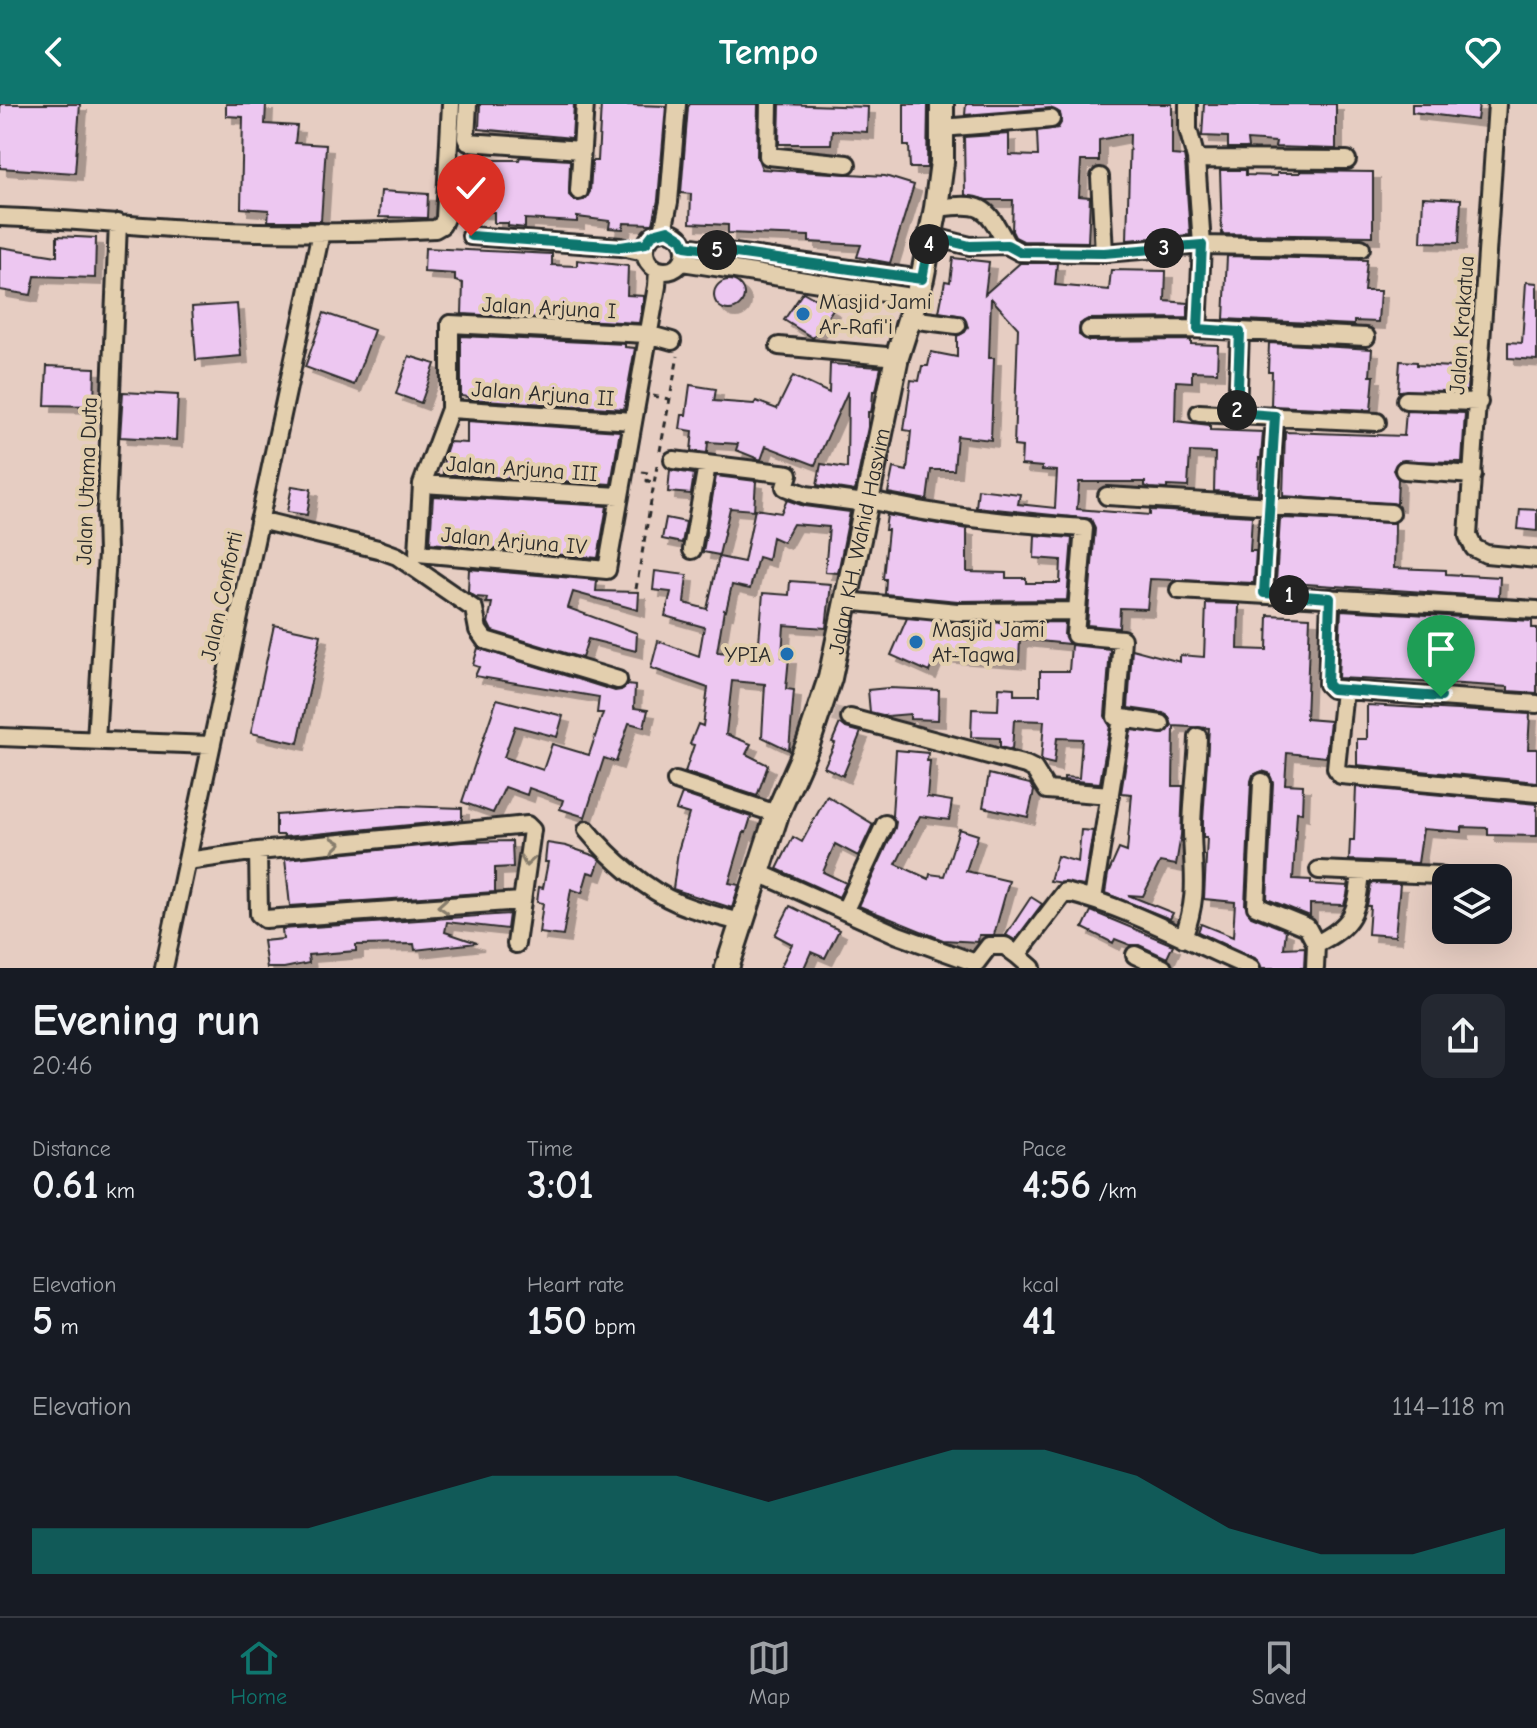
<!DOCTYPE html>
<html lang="en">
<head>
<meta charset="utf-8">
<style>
  :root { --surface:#171b24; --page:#242831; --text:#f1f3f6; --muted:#9ea1a6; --line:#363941; --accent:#0f766e }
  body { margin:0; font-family:"Comic Neue",sans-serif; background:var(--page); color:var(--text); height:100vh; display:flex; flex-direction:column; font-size:30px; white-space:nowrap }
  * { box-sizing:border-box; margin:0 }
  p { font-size:26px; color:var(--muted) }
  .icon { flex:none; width:44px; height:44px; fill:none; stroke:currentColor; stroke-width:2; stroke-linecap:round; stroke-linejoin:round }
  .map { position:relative; height:864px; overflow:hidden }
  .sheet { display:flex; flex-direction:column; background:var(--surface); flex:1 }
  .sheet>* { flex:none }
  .tools { position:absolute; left:1432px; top:760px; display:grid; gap:16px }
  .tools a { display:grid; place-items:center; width:80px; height:80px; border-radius:16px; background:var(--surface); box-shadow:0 8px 32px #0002; font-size:40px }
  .pin { position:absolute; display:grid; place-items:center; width:68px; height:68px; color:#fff; margin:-82px -34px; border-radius:50% 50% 50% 0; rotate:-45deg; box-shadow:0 0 8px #0007 }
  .pin .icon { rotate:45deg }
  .km { position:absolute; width:40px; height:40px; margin:-20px; border-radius:50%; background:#222; color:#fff; font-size:22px; line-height:40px; text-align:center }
  .round { display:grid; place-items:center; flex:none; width:84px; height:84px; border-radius:16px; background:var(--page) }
  .summary { display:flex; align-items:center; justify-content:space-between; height:136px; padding:0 32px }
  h1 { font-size:44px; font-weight:600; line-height:60px }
  .metrics { display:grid; grid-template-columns:repeat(3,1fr); gap:12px; height:136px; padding:8px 32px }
  .metrics div { display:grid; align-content:center }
  .metrics b { font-size:40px; font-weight:600 }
  .metrics small { font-size:22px; font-weight:400 }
  .metrics p { font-size:22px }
  .chart { height:224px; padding:16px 32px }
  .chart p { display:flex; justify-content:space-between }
  .chart svg { width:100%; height:144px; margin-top:8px; fill:var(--accent); opacity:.7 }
  header { display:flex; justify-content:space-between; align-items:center; height:104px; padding:0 32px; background:var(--accent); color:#fff; font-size:36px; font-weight:600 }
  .menu { display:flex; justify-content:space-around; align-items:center; height:112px; border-top:2px solid var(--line); background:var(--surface); font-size:22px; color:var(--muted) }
  .menu a { display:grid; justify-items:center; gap:4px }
  .menu .selected { color:var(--accent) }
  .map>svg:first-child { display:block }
  .building { fill:#edc7f1; stroke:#2b2b2b; stroke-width:2; filter:url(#shadow) }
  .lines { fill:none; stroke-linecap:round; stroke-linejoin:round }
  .street-tunnel { stroke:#c1ada4; stroke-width:16; stroke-dasharray:16 8; stroke-linecap:butt }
  .street-casing { stroke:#2b2b2b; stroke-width:22 }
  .secondary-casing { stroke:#2b2b2b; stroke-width:28 }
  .path { stroke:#2b2b2b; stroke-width:3; stroke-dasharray:6 6; stroke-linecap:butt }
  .street { stroke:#e3cfae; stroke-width:16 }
  .secondary { stroke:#e3cfae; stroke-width:22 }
  .oneway { stroke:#877d6c }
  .route-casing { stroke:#fff; stroke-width:16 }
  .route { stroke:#0f766e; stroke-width:10 }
  .poi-dot { fill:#1f6fb2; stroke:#e3cfae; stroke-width:3 }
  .labels { text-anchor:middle; stroke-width:8; stroke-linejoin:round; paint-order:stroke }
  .poi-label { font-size:22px; fill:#2b2b2b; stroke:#e3cfae; text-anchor:start }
  .street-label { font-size:22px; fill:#2b2b2b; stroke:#e3cfae }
</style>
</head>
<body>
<header><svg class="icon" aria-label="back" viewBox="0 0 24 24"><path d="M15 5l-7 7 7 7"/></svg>Tempo<svg class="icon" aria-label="heart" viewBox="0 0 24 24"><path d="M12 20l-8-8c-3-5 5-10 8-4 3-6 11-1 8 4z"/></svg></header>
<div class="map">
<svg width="1537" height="864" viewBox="0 0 1537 864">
  <defs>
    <filter id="shadow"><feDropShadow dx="7" dy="7" stdDeviation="0" flood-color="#0004"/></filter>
  </defs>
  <rect width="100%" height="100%" fill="#e6cdc2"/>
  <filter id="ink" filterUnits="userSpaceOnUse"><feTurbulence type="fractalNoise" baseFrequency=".0125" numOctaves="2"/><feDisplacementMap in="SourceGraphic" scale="16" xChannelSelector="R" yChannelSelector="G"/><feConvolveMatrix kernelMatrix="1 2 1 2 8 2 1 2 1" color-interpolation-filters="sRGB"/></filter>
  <g filter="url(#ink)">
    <path class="building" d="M0,0h80l-5,69 -75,-5z
      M226,0h40l-1,20 32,2 -2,17 31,2 -5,76h-53l1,-11 -28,-2 2,-91 -17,-1z
      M480,0h94l-2,34 -93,-9z
      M601,0l65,2 -8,94 -5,24 -29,-1 -1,6 -14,-1 1,-7 -33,-4v5l-52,-3v9l-17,-2v-3h-14v-11l-34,-2 6,-58 20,2v6h33l1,-3 50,3 -1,35 5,5h10l6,-8 2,-31h6z
      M690,0h68l-1,52 5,13 123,7 29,9 -24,78 -33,-6 4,-12 -52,-3v-6l-81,-3v-8l-38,-2 1,-29 -10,-1 7,-86z
      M780,0l88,3 -1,25 -35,-2 -1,14h-52z
      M904,0h24l-1,64h-17l-1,-22h-5z
      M966,0h206v51l12,1 1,5 5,74 -63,5 3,-106 -31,6v21h-18l-2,35 11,1 -2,45 -65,-1 -8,-4 -3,-6 1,-31h-26l-22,-5 -1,-58 45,-3v21l29,1 -1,-25 21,-3 3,-5 -1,-10 -10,-5 -85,7z
      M1204,0h132v45l-61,-2 1,-5 -29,-2 1,8h-20v-11l-26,-1z
      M1412,0h67l-2,16 -65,-8z
      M1220,66h26v5l31,1v-3h23v-2l73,1v64l-151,-2z
      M381,87l47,3 -1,24 -48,-1z
      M1423,93l38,2 -2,44 -38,-1z
      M57,132l39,2 -1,40 -60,-2 -4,19 -31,-5v-43l57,9z
      M425,144l127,6v11l25,1v-6l51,6 -1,29 17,1 -5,27 -177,-9 1,-31 -8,-2v-7l-31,-2z
      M1227,152l140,4 -3,31h16l-2,31 -24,-1v4l-130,-6z
      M953,154l36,4 -4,32 35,-31h37l-2,22 54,5 2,-20 55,1 -1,30 23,2v15l-100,1 -8,5 -1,11 10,6 102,-1v4l27,1 -1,27 -25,-1v11l-16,-1 -1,40 35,4v5l53,2 -2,26h-2l-1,36 -44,-3 1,-38 -25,-1 -2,35 -21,-1v3l-17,-1 -5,-2v-4h-66l-2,27 73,6v-5l102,6 -2,35h6l-2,32 -104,-4 -3,30 -27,-1 -1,20 -32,-3 8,-96 -4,-10 -115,-12 2,-18 42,5 -2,10 37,4 2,-37 -15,-1v-3l-21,-2 1,-18 -8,-1 4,-118 -27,-30 -2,60h5l-3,82 -34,-4 -3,34h-23l-4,30 -39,-7 5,-25 14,3 4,-40 -7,-1 7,-50 8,1 3,-15h6l3,-14 26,5v-21l8,-4 3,-5 -5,-11 -24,-4 6,-31 5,1z
      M714 191a15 15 0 1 1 30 0a15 15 0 1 1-30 0Z
      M1526,178l11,1v77l-29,-2v-16l14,1z
      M803,188l30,17 -20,29 -29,-18z
      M237,200l4,52 -45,4 -4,-53z
      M324,209l50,17 -20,55 -49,-18z
      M461,232l164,8v3l10,1 -11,61 -156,-10v-2l-7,-1z
      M1269,239l103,6 -2,27h4l-3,34 -100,-4 1,-34h-4z
      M409,252l26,8 -14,39 -25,-9z
      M1400,257l17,1v3l51,3 -1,23h-69z
      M830,260l51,3 -5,24h-3l-1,16 -1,5h-3v15l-13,64 -38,-6 4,-21 26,4 1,-77 -33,74 -49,-19 -5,14 -25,-10 2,-6 -30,-2 -1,11 -16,-2 2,-20 -13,-2 2,-14h4l4,-30 26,4 -2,12 40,3 2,-3 21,8 16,-33 36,17z
      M47,262l48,2 -1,38 -49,-1z
      M123,288l55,3 -2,45 -56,-3z
      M1406,307l59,2 -3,49 -63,-1 -6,9 5,9 -1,25 -114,-8 2,-64 119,4z
      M467,317l153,10 -9,53 -168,-10 1,-17 5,-15 18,1z
      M670,366l24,4 -3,20 -23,-2z
      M716,372l40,5 -2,29 -24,-2 -11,47 -16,-3z
      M292,382l19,3 -4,26 -20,-3z
      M433,392l174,10 -9,52 -168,-15z
      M787,396l17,6 46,6 -12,61 -13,-1 4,-45 -36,-3 -10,18 -11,-5 -4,23 -10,-3 -8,32 -18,-4 -6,26 -2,-1 -7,42 41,3 5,-62 26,2 1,-14 41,3 -5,44 -42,-3 -2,32h7l-3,32 8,1 -5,60 -27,-13 3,-53 -33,-3 -6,53 25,10 -5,10 22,11 -11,31 -72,-24 9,-27 -4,-1 8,-20 5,2 5,-38 -57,-20 7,-27 41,15 5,-29 -39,-11 6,-24 -18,-2 2,-19 32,4 -3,28 23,6 12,-52 25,5 11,-53 26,4z
      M1520,405l17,1v21l-19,-2z
      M887,411l80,14v43l39,1v5h20v5h34l1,-23 -27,-2 1,-23 37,3 -5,62 -109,1 -73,-7 1,-15h-3l5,-49h-3z
      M666,414l20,4 -4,21 -20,-4z
      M1283,414l112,5 -1,45 52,2v4l54,3 -1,20 -223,-15 4,-63z
      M469,465l128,11 -1,11 43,1 -1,18 -65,-18 -5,16 69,25 -1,18 -48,-12 -6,19 -90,-27 -4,-8 4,-20h-6l1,-5 -11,-1 -8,-5z
      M1206,499l33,1 -1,45 29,1 1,-35 42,2 -4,102 24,2 -4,36 -39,-4 -2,31 18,1 -1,28 -5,-1 -4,67 18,1v4l37,2 1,-4 -2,13 -3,10 -34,-1v12l-43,-17 6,-116 -4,-10 -7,-2 -9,4 -2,6 -6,124 6,11 35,14 -2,18 21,-1 -1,21h-42l-7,-10 -57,-26 3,-8 32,13 2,-35 -31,-3 3,-62h-4v-16l6,-93 -35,-2 -1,60h10l-2,49 -5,30 -16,-3 -17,34 -15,-1 45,18 -3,6 -65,-26 3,-19 11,-25 8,3 5,-58 -11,-1 10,-63 33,4 8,-9 -4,-9 -5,-3 -35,-5 4,-59 48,13v-7l24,2z
      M1341,506l191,11v7h5v65l-29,-2v-4l-46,-3 -124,-6z
      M907,514l50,5 108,-1 -1,13 5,9 -49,-5 -1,22 -83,-6 -7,17 -38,-17z
      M274,521l47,10 -23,108 -47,-10z
      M1071,541l39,4 -5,67 5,10 -10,57 -36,-3v-3l15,1 3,-39 -25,-1 -3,26 -13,-3 3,-40 -30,-1 -2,30 -12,-3v-9l-29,-1 1,-28 26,1 1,-23 15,1v7h26v-24h29z
      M478,544l137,43 6,-1 6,-5 8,1 -1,22 14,2 -4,17 -15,-4 -13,39 -12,-4 -19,59 -25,-8 3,-9 -34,-12 -2,7 -22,-8 -12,26 -31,-11 35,-103 66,17 -6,21 -42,-11 -11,31 39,13 9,-26 37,11 14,-42h-6l2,-16 -124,-21 4,-9 -6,-2z
      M888,584l51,2 -1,30 -28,-1v-5l-23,2 -17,-4 -2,-22z
      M1367,601l163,9 -2,35h9v33l-180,-17v-26h10z
      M840,619l6,5 15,4 -18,44 -19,-9 11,-24 -3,-1z
      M896,646l32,3 -1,8h3l-3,36 25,4 -3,19 -29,-4 -24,48 33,15 1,-5 14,2 15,-47 19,6 -12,36 43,10 -15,54h-15l-1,7 -35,-2 -84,-34 36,-78 1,-6 -4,-6z
      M989,670l41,10 4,7 -6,26 -45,-10z
      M1356,683l181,17v32l-49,-1v-7l-26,-1v5l-39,-3 -5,34 -69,-3 1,-20h4z
      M682,690l69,23 -5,16 -2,-1 -15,51 10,2 -7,23 -59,-19 5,-38 11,-37 -13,-4z
      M827,692l46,28 -15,32 -23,-12 -12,28 23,11 -7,14 -62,-28 16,-32 9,5z
      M403,702l59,2v12l-178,17v-2h-8v-20z
      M1081,726l12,1 -9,55 -34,-5 7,-25 21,6z
      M512,737l1,26 -18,1v24l-205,14 -5,-47 177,-17z
      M547,739l19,3 29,10 5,4 -5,14 -7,-2 -6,21 -11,-4 -8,47 -24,-3 4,-30 -6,-1 2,-15 4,1 5,-26h-3z
      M1371,779l29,1 -5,52 -27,-2 2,-28h-3z
      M1031,793l11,7 -27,36 -9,-5z
      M790,802l49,24 -14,28 -14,-6 -7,16h-24l12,-24 -17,-9z
      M1091,807l82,34 -6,13 -28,-13h-9l-15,-6 -2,4 -30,-15z
      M509,810l-2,15 -60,-7 -2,10 32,11 -62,7 -1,-6 -58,1v6l-48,4 1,8 -25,5h-17l-4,-27 20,-2 -1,-10z"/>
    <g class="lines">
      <path class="street-tunnel" d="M834,610l16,4"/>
      <defs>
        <path id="street" d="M468,0l-2,34 2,4 113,8
          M769,0l-1,52 79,8
          M1188,0v25l8,30 6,86 -4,84
          M1497,0l-29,432 6,12 12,6 51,5
          M942,24l109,-9
          M1196,55l151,1
          M1100,73l4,76
          M579,87l6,-87
          M936,104c46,-5 49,-5 71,37
          M0,113c68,2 135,9 202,13 78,4 155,3 233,-1l7,-4 3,-7 6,-114
          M645 147a20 20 0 1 1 40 0a20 20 0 1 1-40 0Z
          M663,127l6,-29 8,-98
          M471,132l150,11 24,5
          M930,132l40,10 37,-1 13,7 84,1 98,-8 159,3
          M685,142l237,33
          M682,158l235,36
          M658,166l-1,16 -50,284 -189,-17 4,-69 28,-75v-85l197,10 25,7
          M910,215l47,6
          M1089,226l109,-1 168,8
          M779,242l118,11
          M1406,296l73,2
          M450,305l183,12
          M1199,309l178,9
          M1237,309l3,-81
          M673,356l116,14 -4,13 21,8 59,8
          M1404,366l69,5
          M422,380l197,12
          M1107,392l284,17
          M866,395c72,18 144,24 218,29l-9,107 47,4 -6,78 45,7
          M259,416l119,29 19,7 77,53 4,21 7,10 133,40
          M692,446l15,-85
          M1179,486l358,20
          M1264,489l11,-177
          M1330,494l-3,86 5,5 205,15
          M846,497l111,11 120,-1
          M1344,586l-8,78 5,7 196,18
          M850,614l176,47 8,4 13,21 63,5
          M0,633l211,8
          M96,637l11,-187 -1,-40 12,-291
          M676,677l101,33
          M1262,678l-6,124 51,21 9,17 -1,24
          M587,726c24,29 59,60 93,74 20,8 41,13 61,18
          M258,747l1,63 6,5 256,-18
          M187,757l71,-10 269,-26 5,5 -16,114
          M1319,766l120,5
          M757,768l141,63 78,28
          M1093,795l29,-181
          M845,806l40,-86
          M1183,834c16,-42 10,-63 9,-106 0,-31 5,-63 6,-95
          M1316,840c38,-19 41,-32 45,-72
          M1017,851l15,13
          M1135,851l28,13
          M976,859l13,-17h16l12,9 48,-63c66,16 124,50 186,76
          M164,864l157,-736"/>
        <g id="secondary">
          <path id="s1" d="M727,864l50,-154 31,-70 22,-66 67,-321 25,-78 14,-71 6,-46v-58"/>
        </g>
      </defs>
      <use href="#street" class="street-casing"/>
      <use href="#secondary" class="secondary-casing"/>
      <path class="path" d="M653,292l16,3
        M660,347l18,-95
        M642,368l6,1 -1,8 7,1
        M636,485l21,-123"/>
      <use href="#street" class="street"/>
      <use href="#secondary" class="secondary"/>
    </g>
    <defs><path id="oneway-chevron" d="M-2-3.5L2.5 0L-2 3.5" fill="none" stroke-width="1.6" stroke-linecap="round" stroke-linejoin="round" transform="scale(2)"/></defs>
    <g class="oneway">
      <use href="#oneway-chevron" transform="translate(336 740) rotate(-6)"/>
      <use href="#oneway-chevron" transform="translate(527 757) rotate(99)"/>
      <use href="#oneway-chevron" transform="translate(443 802) rotate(176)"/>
    </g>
  </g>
  <g class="lines" filter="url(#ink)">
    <defs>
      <path id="route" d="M471,132l150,11 25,-4 7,-9 15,-4 14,9 3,7 237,33 8,-43 40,10 37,-1 13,7 84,1 98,-8 -4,84 42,3 -3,81 38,3 -11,177 66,5 -3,86 5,5 109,8"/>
    </defs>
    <use href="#route" class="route-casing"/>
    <use href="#route" class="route"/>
  </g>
  <g class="poi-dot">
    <circle cx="803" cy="210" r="8"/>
    <circle cx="916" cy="538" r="8"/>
    <circle cx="787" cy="550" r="8"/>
  </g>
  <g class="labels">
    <g class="poi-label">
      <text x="819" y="205">Masjid Jami<tspan x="819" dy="25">Ar-Rafi'i</tspan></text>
      <text x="932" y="533">Masjid Jami<tspan x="932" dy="25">At-Taqwa</tspan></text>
      <text x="771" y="558" text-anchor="end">YPIA</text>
    </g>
    <g class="street-label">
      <text transform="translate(549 203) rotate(3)" y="8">Jalan Arjuna I</text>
      <text transform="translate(1461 221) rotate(-86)" y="8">Jalan Krakatua</text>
      <text transform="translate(543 289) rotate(4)" y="8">Jalan Arjuna II</text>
      <text transform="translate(522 364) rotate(4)" y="8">Jalan Arjuna III</text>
      <text transform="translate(86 377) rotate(-88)" y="8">Jalan Utama Duta</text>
      <text transform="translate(514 436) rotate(5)" y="8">Jalan Arjuna IV</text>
      <text dy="8" stroke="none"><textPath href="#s1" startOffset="448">Jalan KH. Wahid Hasyim</textPath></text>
      <text transform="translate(221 492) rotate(-78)" y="8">Jalan Conforti</text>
    </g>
  </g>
</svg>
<div class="tools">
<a><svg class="icon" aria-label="layers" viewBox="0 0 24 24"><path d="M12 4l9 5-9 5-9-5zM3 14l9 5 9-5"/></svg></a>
</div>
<div class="pin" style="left:1441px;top:593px;background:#1e9e55"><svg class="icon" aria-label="arrive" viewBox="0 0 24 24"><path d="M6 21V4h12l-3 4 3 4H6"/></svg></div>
<div class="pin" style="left:471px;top:132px;background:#d93025"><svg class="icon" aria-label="check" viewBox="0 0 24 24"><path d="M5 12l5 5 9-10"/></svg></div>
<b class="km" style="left:1289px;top:491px">1</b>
<b class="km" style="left:1237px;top:306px">2</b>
<b class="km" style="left:1164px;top:144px">3</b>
<b class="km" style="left:929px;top:140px">4</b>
<b class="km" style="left:717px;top:146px">5</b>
</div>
<section class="sheet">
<div class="summary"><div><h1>Evening run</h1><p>20:46</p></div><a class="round"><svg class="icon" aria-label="share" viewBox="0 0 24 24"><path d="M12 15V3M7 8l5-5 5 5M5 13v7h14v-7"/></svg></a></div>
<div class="metrics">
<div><p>Distance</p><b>0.61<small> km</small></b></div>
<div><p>Time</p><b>3:01</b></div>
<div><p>Pace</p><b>4:56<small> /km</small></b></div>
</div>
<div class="metrics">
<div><p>Elevation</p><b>5<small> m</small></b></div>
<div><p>Heart rate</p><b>150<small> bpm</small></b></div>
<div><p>kcal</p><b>41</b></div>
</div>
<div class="chart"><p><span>Elevation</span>114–118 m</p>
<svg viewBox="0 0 160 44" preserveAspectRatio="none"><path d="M0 44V30L10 30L20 30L30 30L40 22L50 14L60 14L70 14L80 22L90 14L100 6L110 6L120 14L130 30L140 38L150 38L160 30V44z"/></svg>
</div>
</section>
<nav class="menu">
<a class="selected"><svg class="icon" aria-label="home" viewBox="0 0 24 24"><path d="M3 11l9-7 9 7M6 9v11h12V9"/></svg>Home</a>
<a><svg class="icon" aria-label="map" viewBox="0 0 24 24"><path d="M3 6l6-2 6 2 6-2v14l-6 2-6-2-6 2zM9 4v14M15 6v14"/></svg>Map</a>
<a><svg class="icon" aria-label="saved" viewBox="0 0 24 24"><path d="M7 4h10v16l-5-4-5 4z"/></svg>Saved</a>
</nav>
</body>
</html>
